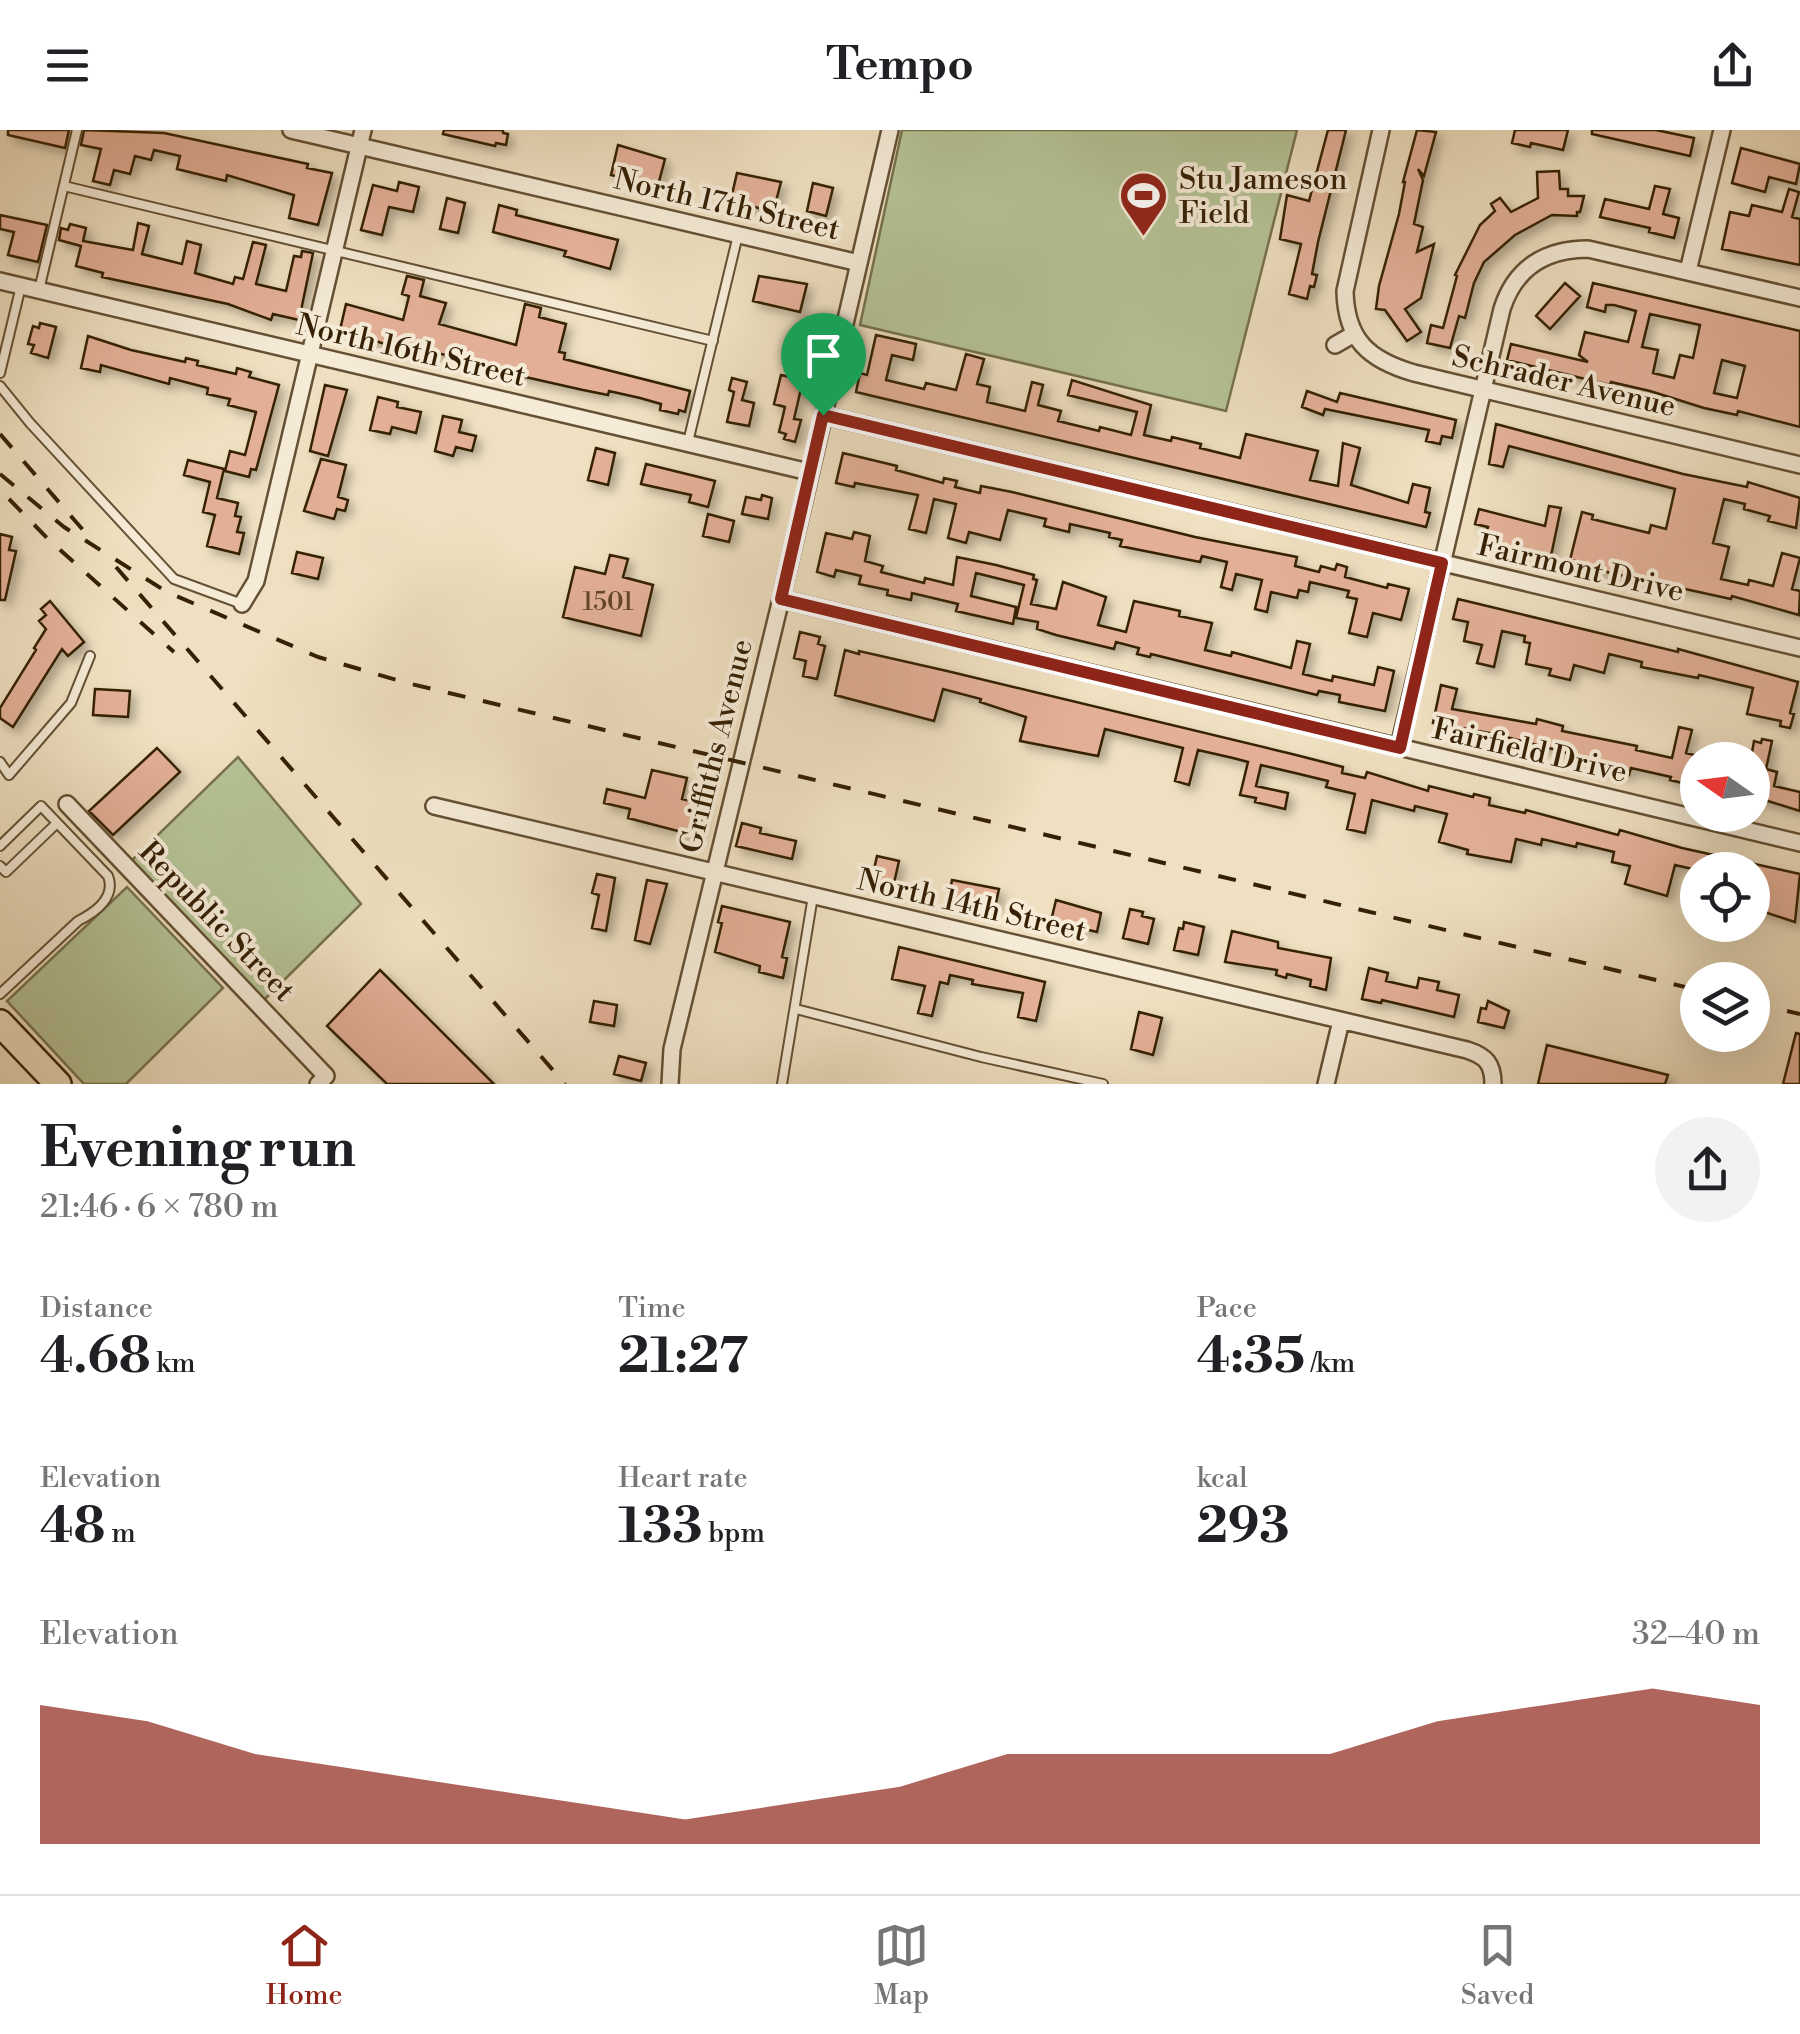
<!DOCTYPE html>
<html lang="en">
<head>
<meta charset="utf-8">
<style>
  :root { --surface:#fff; --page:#f2f2f2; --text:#202124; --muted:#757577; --line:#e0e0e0; --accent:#8f2418 }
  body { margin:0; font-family:"Libre Bodoni",serif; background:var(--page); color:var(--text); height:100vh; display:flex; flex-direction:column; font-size:38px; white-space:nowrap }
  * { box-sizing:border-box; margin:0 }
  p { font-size:32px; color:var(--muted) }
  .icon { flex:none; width:55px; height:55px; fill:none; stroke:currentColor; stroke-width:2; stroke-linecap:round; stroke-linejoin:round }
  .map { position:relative; height:954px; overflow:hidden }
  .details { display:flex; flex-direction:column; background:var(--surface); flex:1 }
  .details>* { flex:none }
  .needle { width:65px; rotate:284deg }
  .buttons { position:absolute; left:1680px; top:612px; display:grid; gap:20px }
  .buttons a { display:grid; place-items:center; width:90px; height:90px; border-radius:50%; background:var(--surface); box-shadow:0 10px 40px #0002; font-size:50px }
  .pin { position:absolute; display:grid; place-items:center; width:85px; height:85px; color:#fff; margin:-102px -42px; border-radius:50% 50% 50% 0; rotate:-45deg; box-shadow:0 0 10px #0007 }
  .pin .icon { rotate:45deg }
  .round { display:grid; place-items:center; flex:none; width:105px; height:105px; border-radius:52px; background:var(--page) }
  .overview { display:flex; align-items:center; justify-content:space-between; height:170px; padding:0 40px }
  h1 { font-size:55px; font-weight:700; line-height:75px }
  .stats { display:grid; grid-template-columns:repeat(3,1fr); gap:15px; height:170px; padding:10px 40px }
  .stats div { display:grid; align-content:center }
  .stats b { font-size:50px; font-weight:700 }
  .stats small { font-size:28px; font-weight:400 }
  .stats p { font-size:28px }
  .chart { height:280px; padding:20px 40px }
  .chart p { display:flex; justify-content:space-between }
  .chart svg { width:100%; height:180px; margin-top:10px; fill:var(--accent); opacity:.7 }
  header { display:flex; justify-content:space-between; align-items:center; height:130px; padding:0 40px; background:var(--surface); font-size:45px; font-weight:700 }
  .tabs { display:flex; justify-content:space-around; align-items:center; height:140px; border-top:2px solid var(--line); background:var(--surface); font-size:28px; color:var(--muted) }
  .tabs a { display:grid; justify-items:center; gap:5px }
  .tabs .on { color:var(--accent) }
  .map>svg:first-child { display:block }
  .green { fill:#b5c396; stroke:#76724e; stroke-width:2.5 }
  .building { fill:#e3b097; stroke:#362005; stroke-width:2.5; fill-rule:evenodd; filter:url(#shadow) }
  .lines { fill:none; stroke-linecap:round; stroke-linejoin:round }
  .lane-casing { stroke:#645034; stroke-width:12 }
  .street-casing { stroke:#645034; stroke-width:20 }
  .primary-casing { stroke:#362005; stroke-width:30 }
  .lane { stroke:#f5ebd7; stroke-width:8 }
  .street { stroke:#f5ebd7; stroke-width:15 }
  .primary { stroke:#efe0c1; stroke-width:25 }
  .rail { stroke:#362005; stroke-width:4; stroke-dasharray:18 18; stroke-linecap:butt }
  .route-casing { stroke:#fff; stroke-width:20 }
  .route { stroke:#8f2418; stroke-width:12 }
  .labels { text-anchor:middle; stroke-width:8; stroke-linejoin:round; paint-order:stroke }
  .number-label { font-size:25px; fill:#61442a }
  .poi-label { font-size:30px; fill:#362005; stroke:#f5ebd7; text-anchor:start }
  .street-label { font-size:30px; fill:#362005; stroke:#f5ebd7 }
</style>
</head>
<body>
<header><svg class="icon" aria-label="menu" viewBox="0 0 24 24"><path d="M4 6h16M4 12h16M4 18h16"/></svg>Tempo<svg class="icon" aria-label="share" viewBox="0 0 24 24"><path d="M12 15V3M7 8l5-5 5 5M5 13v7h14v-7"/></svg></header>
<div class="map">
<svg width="1800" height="954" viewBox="0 0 1800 954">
  <defs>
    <filter id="shadow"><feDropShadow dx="5.5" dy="5.5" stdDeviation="5" flood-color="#0004"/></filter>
  </defs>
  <rect width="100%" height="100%" fill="#efe0c1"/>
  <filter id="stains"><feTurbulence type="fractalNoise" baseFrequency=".002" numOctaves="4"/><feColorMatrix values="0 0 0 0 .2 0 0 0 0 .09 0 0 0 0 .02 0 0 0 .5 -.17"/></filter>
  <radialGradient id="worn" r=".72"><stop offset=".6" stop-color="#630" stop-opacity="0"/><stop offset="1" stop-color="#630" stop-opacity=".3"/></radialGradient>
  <path class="green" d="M902,0h395l-71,281 -366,-86z
    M238,627l123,147 -97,96 -134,-138z
    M127,757l96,101 -97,96h-42l-77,-83z"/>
  <path class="building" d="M8,0h61l-4,18 -57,-13z
    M84,0l80,3 144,31 -1,4 25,5 -14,52 -29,-7 5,-23 -67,-20 -1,6 -49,-12 3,-13 -26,-6 -3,10 -16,-4 -5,18 -16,-4 -4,15 -17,-4 8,-32 -20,-4z
    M444,0h59v3l5,1 -2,11 -10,-2 -1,3 -52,-12z
    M1328,0h18l-28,112 -6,32 5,1 -3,12 -4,-1 -3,13 -18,-5 12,-50 -21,-5 7,-44 22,6z
    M1417,0l19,2 -12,44 -6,-7 5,11 -9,44 9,3 -6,25 17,-8 -13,54 -16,11 16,23 -14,9 -22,-31 -9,-1 3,-23 20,-72 6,-32h-2z
    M1515,0h53l-5,20 -32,-7 -1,4 -18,-4z
    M1592,0h64l38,8 -4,18 -98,-22z
    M618,15l47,14 -7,26 -47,-10z
    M1741,18l59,16 -4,20 -27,-7 -4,15 -33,-9z
    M1559,41l1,18h8v7h16l-4,16h-3v4l-25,-1 -37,20 -31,27 -10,21 -9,35 -6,-2 -9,32 -23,-5 4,-18 12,3 14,-52 -2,-1 25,-50 15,-14 -4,-7 9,-6 11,14 27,-14 -1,-26z
    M737,43l44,9 -8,31 -42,-14z
    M399,52l20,5 -6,25 -24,-5 -7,28 -21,-5 12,-45 24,6z
    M813,53l20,5 -7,28 -19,-5z
    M1655,56l15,3 -7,25 16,4 -5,20 -25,-6 1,-4 -50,-11 5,-18 44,10z
    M1789,59l10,3 -7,25 8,2v46l-78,-16 8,-37 19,4 3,-11 30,7z
    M447,68l18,5 -7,30 -18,-4z
    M499,75l18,5 -1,5 102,25 -8,29 -46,-13 2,-5 -73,-19z
    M0,85l47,10 -9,37 -30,-7 6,-23 -14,-3z
    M138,93l11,3 -7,28 40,10 5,-23 14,4 -6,28 38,11 2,-7 8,2 10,-37 13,3 -10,39 30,7 8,-35 7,1 1,-6 11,2 -14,67 -26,-6 -2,6 -43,-16 -126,-27 1,-4 -27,-7 5,-20 -22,-6 2,-12 7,2 2,-6 16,4 -3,13 50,9z
    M407,146l17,4 -4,16 26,7 -7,21 77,21 9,-41 16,4 -2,9 27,7 -7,28 6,1 -1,6 126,32 -5,21 -6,-2 -1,4 -18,-4 1,-6 -21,-6 -31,-7 -1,4 -25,-5 -71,-16v-4l-56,-14 -55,-7 -61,-19 6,-26 57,16 6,-24 -7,-2z
    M759,146l48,8 -7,28 -47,-11z
    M1565,153l15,13 -30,33 -14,-13z
    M1593,153l207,48v96l-62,-16 -1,4 -33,-7 -54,-17 -39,-9 -1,3 -103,-25 4,-16 77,18 -9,-7 6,-23 43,10 8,-31 -22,-6h-8l-1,7 -18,-5zM1650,184l50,11 -7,33 -13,-3 -6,23 -21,-5 5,-23 -16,-3zM1722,230l23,6 -8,32 -23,-5z
    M40,193l16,4 -8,31 -17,-5 3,-8 -6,-1 5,-18 6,2z
    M876,205l40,9 -3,16 -21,-5 -6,25 38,9 2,-6 30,7 10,-36 18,5 -7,25 13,3 -3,15 38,9 7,-29 11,3 -5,20 23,6 -3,10 41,10 1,-4 31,8 6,-23 -69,-17 4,-15 79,25 -7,30 27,6 1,-4 29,7 -1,4 40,10 6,-24 72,17 -8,29 28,6 5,-43 17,5 -9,37 57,18 5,-19 17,4 -5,24 5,1 -4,14 -570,-135 4,-19 7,2z
    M88,206l43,14 54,12 1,-4 12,3 -1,4 39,9 1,-6 14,4 -2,5 30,8 -23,85 -5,-1 -2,8 -24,-6 5,-20 15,4 11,-43 -28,-7 2,-6 -23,-5 1,-6 -38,-10 -1,6 -68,-19 -1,7 -19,-4z
    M781,245l22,5 -9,39 7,1 -6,22 -11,-3 2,-5 -7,-2 6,-25 -11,-3z
    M732,248l15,4 -5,18 12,3 -5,23 -22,-4 7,-30 -5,-2z
    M325,255l22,5 -19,66 -18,-5z
    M1307,261l30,11 3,-9 116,27 -4,18 -10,-2 -2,8 -14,-3 3,-11 -104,-21 -2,6 -21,-8z
    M378,267l20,5 -1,5 24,5 -5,21 -24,-6 -2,7 -20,-4z
    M443,286l19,4 -3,12 17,4 -4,15 -16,-4 -3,9 -18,-5z
    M1496,294l187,50 64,13 1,-5 52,16 -4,30 -28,-7 2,-5 -26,-7 1,-5 -21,-5 -11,44 16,4 -8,32 27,6 1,-5 24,6 9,-33 18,5 -8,31 8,2 -1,24 -67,-19 -1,3 -156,-34 1,-4 -6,-1 12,-48 11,3 -1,4 57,14 2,-8 15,4 9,-40 -166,-43 -6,21 -14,-3z
    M596,318l19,5 -7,32 -20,-5z
    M843,323l54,13 -1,4 47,13 1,-5 13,3 -2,6 25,6 1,-7 31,6 183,45 102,20 -2,9 24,6 2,-6 14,4 2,-6 10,3 -2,10 42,11 1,-4 21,5 -8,31 -28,-7 -6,24 -18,-4 8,-34 -10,-2 2,-6 -39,-9 -2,10 -9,-2 -2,8 -26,-6 -4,20 -12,-3 7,-29 -26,-6 -4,16 -11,-3 6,-25 -25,-6 -2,6 -80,-16 2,-6 -13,-3 1,-4 -40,-9 -1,8 -25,-6 2,-7 -38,-9 -8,30 -31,-8 -3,11 -18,-5 8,-34 -22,-5 -8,34 -17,-4 9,-34 -63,-12 -1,4 -18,-4z
    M321,329l25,6 -8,32 10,3 -3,11 -8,-2 -3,10 -30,-8z
    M188,330l36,9 -7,29 21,5 -3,13 6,1 -4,15 7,1 -5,21 -32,-8 8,-31 -12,-3 7,-30 -26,-7z
    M646,334l69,17 -7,26 -19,-5 2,-7 -50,-11z
    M762,365l10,3 -4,21 -26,-5 4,-17 15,3z
    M1549,376l12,2 -10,48 -67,-16 4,-13 -13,-3 4,-15 66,17z
    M708,384l26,7 -5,21 -26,-6z
    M854,402l16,4 -5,25 18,5 -2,6 43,11 1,-5 28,7 4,-28 39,8 38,10 -1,4 4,1 -6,24 25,5 7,-27 43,15 -8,28 28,7 8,-31 46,10 -1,5 33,7 -7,27 26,6 1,-4 59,16 6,-27 13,3 -7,30 29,7 1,-5 41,9 4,-18 16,4 -9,40 -46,-9 1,-7 -21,-4 -2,4 -166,-41 -1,3 -13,-3 2,-6 -23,-6 -2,7 -58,-14 -19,-6 1,-7 -22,-4 8,-33 -48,-12 -5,23 45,11 -3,17 -57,-13 2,-7 -46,-11 -1,7 -24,-5 1,-5 -29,-6 2,-8 -25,-6 -2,7 -17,-5 9,-39 26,6z
    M0,404l12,3 -3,13 7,1 -11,49h-5z
    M297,422l26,6 -5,21 -26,-6z
    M610,425l18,4 -5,18 30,8 -12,51 -78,-19 12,-50 30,7z
    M1458,469l220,53v-3l120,33 -8,31 4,1 -4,14 -10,-2 1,-5 -34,-7 6,-26 -54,-13 -1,3 -57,-11 1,-5 -33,-8 -5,19 -30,-8 -4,15 -21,-5 2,-6 -25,-5 4,-21 -6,-1 1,-6 -23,-5 -8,36 -17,-4 5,-18 -18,-4 4,-19 -15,-3z
    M50,471l34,41 -16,14 -6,-7 -49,78 -13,-9v-10l36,-58 -2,-2 12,-19 -7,-8 7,-6 -5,-6z
    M800,502l20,5 -2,7 7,2 -8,33 -14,-3 3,-15 -12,-3z
    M845,520l14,4v-3l88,20 345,83 51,13 -1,6 23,5 2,-6 61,19 1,-5 44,11 1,-3 16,4 -1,7 36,8 1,-3 92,25 2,-5 62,18 118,26 -5,48 -43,-14 6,-24 -6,-2v-12h-55l-22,-5 -8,31 -42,-12 5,-18 -18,-4 2,-10 -37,-9 -1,4 -34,-8 -1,6 -25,-6 -5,23 -44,-8 1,-4 -29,-8 8,-28 -32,-8 -1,5 -42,-11 -7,33 -18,-4 8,-35 -29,-7 2,-6 -33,-8 -34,-8 -5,21 32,7 -3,16 -30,-7 1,-4 -16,-3 8,-33 -15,-4 -35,-8 -9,35 -14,-4 8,-33 -78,-19 -7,27 -78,-15 6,-24 -46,-15 1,-3 -38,-10 -9,32 -99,-26z
    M1441,555l16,4 -5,20 84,15 1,-5 26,7 -1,5 75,15 -1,4 36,8 7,-31 13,3 -6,23 12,3 -3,30 -25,-6 1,-3 -40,-9 -2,7 -29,-7 2,-6 -107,-28 -62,-11z
    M95,559l35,2 -2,26 -35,-2z
    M1762,609l10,2 -6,28 11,3 -3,14 26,6v19l-48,-15 5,-37 -6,-1 3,-17 7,2z
    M157,618l23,24 -67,63 -24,-24z
    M652,640l35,8 -5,21 22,5 -7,32 -69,-18 2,-9 -26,-6 3,-14 38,9z
    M742,693l19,5 -1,5 36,8 -4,18 -56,-13z
    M877,726l22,5 -5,22 -22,-5z
    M597,744l18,4 -9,53 -14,-3 7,-33 -7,-2z
    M647,750l20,4 -17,60 -15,-4z
    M952,750l47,9 -4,18 -46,-11z
    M1056,770l45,13 -4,19 -46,-11z
    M722,776l68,16 -8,35 5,1 -4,20 -24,-6 1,-6 -45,-14 7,-29 -4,-1z
    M1130,779l13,3 -1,4 12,3 -6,25 -25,-6z
    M1184,792l20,5 -6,28 -24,-5 5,-22 4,1z
    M1232,801l46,11v6l53,10 -5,32 -16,-4 1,-6 -24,-6 -1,4 -10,-3 1,-5 -52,-8z
    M899,817l146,35 -9,39 -18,-4 5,-24 -51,-9 1,-4 -23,-5 -2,9 -8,-2 -8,34 -14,-3 7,-27 -33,-7z
    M1369,838l19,5 -2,8 31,7 2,-10 20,4 -2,8 22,5 -5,22 -72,-17 -1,3 -19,-4z
    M380,840l114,114h-107l-60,-58z
    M594,871l23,4 -3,21 -24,-4z
    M1488,871l21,10 -5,17 -26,-6 3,-14 5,1z
    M1139,882l23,6 -9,37 -22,-6z
    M1796,903l4,1v50h-17z
    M1547,915l121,30 -3,9h-127z
    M619,926l27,7 -5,18 -27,-7z"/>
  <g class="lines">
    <defs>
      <path id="lane" d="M64,56l649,155
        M39,160l38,-160
        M0,243l21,-87
        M0,256l30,37 144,156 68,25
        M688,312l50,-207
        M0,632l9,13 62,-72 19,-47
        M0,716l41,-40 67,70c8,21 -12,36 -30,45l-78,73
        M0,736l6,6 51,-49
        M796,879l185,48 122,27
        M782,954l31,-188"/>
      <path id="street" d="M291,0l568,133
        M1381,0l-36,161c1,49 24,69 69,82l386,92
        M1688,141l34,-141
        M0,151l809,191
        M1335,215l19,-11
        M823,285l977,233
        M781,469l1019,244
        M242,474l14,-23 107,-451
        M1399,617l103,-438c13,-41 43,-60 86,-60l212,49
        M67,674l259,272 -8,8
        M434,676l1033,244c19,6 26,14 26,34
        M670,954l2,-35 109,-450 109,-469
        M1326,954l15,-63"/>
      <path id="primary" d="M0,893l58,61"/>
    </defs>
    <use href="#lane" class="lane-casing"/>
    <use href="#street" class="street-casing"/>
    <use href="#primary" class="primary-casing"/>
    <use href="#lane" class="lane"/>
    <use href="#street" class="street"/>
    <use href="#primary" class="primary"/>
    <path class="rail" d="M0,304l83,96
      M0,344l64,53 103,65 151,65 89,26 1291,307
      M9,369l40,41 125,112
      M116,437l449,517
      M1752,873l48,11"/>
  </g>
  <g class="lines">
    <defs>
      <path id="route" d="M823,285l619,148 -42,185 -619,-149z"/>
    </defs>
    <use href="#route" class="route-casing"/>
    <use href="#route" class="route"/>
  </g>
  <defs>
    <symbol id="stadium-pin" viewBox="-11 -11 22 30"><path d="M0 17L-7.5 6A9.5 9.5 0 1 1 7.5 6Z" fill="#8f2418" stroke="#f5ebd7"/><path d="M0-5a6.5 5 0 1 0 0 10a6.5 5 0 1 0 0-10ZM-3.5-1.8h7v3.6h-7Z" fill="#fff"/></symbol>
  </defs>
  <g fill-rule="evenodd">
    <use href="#stadium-pin" x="1116" y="38" width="55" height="75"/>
  </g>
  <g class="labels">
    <g class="number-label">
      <text x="608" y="480">1501</text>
    </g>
    <g class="poi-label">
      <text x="1179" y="59">Stu Jameson<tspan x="1179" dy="34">Field</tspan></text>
    </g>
    <g class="street-label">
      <text transform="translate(727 74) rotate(13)" y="10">North 17th Street</text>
      <text transform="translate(411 220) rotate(13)" y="10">North 16th Street</text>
      <text transform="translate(1564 251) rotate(13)" y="10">Schrader Avenue</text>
      <text transform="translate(1581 438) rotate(13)" y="10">Fairmont Drive</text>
      <text transform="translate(716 616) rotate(-76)" y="10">Griffiths Avenue</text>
      <text transform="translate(1530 620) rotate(13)" y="10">Fairfield Drive</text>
      <text transform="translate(972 775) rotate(13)" y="10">North 14th Street</text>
      <text transform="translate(217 791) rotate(46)" y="10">Republic Street</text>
    </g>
  </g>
  <rect width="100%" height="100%" filter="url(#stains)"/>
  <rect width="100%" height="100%" fill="url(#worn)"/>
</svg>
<div class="buttons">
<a><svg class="needle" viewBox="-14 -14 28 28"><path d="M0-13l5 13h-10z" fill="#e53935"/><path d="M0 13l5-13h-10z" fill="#757577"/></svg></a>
<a><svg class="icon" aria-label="locate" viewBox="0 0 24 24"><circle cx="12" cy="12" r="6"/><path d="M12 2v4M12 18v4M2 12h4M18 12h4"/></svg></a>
<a><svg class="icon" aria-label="layers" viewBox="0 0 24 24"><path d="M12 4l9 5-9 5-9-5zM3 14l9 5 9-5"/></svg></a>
</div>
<div class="pin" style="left:823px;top:285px;background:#1e9e55"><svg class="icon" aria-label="arrive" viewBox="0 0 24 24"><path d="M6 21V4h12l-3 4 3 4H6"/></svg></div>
</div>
<section class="details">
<div class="overview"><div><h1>Evening run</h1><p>21:46 · 6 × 780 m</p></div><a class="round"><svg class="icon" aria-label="share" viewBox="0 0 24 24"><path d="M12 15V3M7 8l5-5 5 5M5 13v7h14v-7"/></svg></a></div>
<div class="stats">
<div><p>Distance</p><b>4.68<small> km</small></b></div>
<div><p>Time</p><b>21:27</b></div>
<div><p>Pace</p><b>4:35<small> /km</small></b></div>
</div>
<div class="stats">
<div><p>Elevation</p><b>48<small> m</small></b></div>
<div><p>Heart rate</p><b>133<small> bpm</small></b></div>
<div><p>kcal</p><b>293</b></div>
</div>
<div class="chart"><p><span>Elevation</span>32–40 m</p>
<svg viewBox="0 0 160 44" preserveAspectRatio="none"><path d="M0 44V10L10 14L20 22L30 26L40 30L50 34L60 38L70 34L80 30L90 22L100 22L110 22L120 22L130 14L140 10L150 6L160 10V44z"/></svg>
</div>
</section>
<nav class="tabs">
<a class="on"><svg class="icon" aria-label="home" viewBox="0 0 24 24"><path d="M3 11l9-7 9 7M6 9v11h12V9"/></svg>Home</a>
<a><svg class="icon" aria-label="map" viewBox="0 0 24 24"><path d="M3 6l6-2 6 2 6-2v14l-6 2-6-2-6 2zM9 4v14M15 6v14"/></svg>Map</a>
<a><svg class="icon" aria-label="saved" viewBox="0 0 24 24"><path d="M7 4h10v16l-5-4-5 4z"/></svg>Saved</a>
</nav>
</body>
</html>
